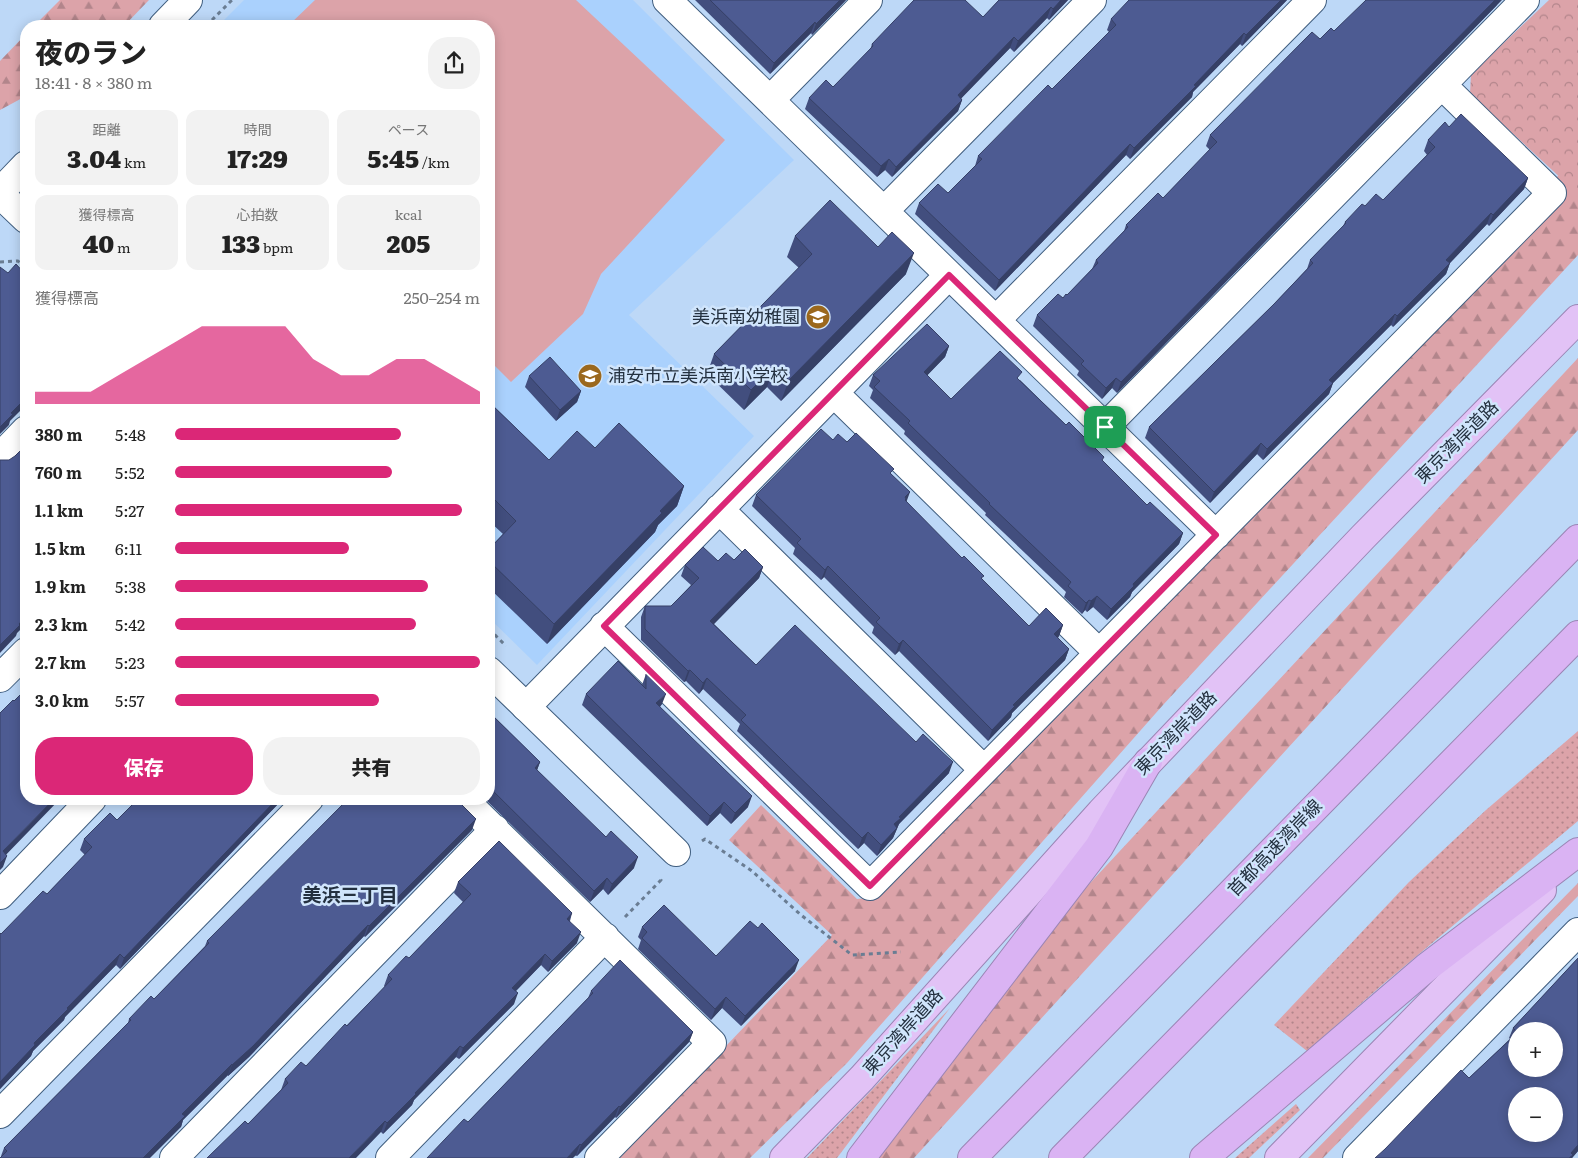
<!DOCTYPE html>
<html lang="ja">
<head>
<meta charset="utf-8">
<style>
  :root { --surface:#fff; --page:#f2f2f2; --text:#222; --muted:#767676; --accent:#db2777 }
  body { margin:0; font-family:Literata,"Noto Sans JP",serif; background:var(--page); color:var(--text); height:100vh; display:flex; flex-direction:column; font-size:19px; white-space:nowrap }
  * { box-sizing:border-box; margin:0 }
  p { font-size:16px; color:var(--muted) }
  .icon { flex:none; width:28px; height:28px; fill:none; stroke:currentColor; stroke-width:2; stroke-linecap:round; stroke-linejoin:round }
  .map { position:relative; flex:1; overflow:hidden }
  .side { position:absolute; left:20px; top:20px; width:475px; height:785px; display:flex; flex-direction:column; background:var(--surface); border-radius:20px; box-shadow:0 2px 12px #0003 }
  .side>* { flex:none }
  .fabs { position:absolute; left:1508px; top:1022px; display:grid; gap:10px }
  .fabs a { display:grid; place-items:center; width:55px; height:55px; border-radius:50%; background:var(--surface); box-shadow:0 2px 12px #0003; font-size:25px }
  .pin { position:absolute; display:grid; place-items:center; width:42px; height:42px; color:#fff; margin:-21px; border-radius:10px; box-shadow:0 2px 8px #0006 }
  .round { display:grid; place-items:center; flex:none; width:52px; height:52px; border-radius:20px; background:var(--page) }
  .head { display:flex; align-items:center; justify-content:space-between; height:85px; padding:0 15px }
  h1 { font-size:28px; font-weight:800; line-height:38px }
  .metrics { display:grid; grid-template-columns:repeat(3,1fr); gap:8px; height:85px; padding:5px 15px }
  .metrics div { display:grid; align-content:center; border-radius:12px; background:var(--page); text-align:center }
  .metrics b { font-size:25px; font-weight:800 }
  .metrics small { font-size:14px; font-weight:400 }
  .metrics p { font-size:14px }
  .chart { height:140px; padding:10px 15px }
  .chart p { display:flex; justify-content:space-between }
  .chart svg { width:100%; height:90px; margin-top:5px; fill:var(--accent); opacity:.7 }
  .action { display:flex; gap:10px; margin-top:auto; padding:10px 15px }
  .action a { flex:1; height:58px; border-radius:20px; background:var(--accent); color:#fff; font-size:20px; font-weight:800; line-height:58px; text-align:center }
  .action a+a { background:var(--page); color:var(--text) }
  ul { padding:0 15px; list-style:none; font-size:16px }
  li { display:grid; grid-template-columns:80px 60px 1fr; align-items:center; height:38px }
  li i { height:12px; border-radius:6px; background:var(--accent) }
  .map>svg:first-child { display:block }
  .built { fill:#aad1fd }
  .grass { fill:url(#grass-dots) }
  .forest { fill:url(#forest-firs) }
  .park { fill:url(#park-crowns) }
  .pitch { fill:#dca3a9 }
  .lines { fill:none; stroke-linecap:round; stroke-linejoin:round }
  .minor-casing { stroke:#405e7f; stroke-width:30 }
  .tertiary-casing { stroke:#405e7f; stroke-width:30 }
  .trunk-casing { stroke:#9a85b4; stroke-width:30 }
  .motorway-casing { stroke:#9a85b4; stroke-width:30 }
  .path { stroke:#6a7d93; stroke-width:3; stroke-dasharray:4 4; stroke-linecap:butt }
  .minor { stroke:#fff; stroke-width:28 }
  .tertiary { stroke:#fff; stroke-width:28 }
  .trunk { stroke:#e2c2f6; stroke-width:28 }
  .motorway { stroke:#dab3f3; stroke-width:28 }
  .wall { fill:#424e7e; fill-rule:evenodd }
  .shaded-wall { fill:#364066 }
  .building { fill:#4d5b92; stroke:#364066; fill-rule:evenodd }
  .route-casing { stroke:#fff; stroke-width:10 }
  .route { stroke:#db2777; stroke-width:6 }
  .labels { text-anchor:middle; stroke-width:5; stroke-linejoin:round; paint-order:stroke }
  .poi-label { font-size:18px; fill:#23303f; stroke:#d0e5fc; text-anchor:end }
  .street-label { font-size:18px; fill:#23303f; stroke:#d0e5fc }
  .neighbourhood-label { font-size:19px; font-weight:bold; fill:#23303f; stroke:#d0e5fc }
</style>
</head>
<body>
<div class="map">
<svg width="1578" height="1158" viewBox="0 0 1578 1158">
  <defs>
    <pattern id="grass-dots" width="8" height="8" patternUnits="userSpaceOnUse" patternTransform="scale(1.25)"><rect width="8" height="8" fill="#dca3a9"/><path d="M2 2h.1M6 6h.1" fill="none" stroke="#b2858b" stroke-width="1.8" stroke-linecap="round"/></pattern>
    <pattern id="forest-firs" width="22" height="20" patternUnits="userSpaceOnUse" patternTransform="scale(1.25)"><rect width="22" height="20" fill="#dca3a9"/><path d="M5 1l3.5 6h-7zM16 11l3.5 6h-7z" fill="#b2858b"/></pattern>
    <pattern id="park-crowns" width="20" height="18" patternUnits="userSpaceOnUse" patternTransform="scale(1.25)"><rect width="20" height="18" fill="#dca3a9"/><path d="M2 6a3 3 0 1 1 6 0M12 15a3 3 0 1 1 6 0" fill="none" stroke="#b2858b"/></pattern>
  </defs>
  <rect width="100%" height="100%" fill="#bdd8f7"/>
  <path class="built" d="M244,0h389l161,160 -165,155 125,121 -217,229 -48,-47v-592h-271z"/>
  <path class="grass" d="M1578,731v90l-196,164 -75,66 -33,-26 135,-143 77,-72z
    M950,1008l-113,150h-30z
    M1296,1104l4,6 -51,48h-14z"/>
  <path class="forest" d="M60,0h89l-25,26h-90z
    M26,34v62l-26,14v-49z
    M1578,155v100l-415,450 -316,358 -97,95h-131l213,-223 -103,-95 32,-35 96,94 10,-1z
    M1578,358v72l-664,728h-36l201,-263z
    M1578,883v13l-255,262h-15z"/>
  <path class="park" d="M1549,0h29v194l-108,-100 1,-20z"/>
  <path class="pitch" d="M315,0h261l149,140 -124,134 -18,40 -72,68 -22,-22v-334h-201z"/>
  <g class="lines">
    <defs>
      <path id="minor" d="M667,0l549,535
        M770,100l98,-100
        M884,211l208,-211
        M996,320l316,-320
        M834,393l265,260
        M1105,427l420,-427
        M0,457l26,-27
        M719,509l265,261
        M604,626l266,260 682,-693 -110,-108
        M0,678l26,-26
        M526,707l423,-432
        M463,799l249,244 -113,115
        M0,895l92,-96
        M0,1114l309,-315
        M174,1158l321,-329
        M390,1158l215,-221
        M1357,1158l221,-226"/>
      <path id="tertiary" d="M163,26l25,-26
        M0,192l26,-27
        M0,194l26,25
        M489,671l187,181"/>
      <path id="trunk" d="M784,1158l78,-80 239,-266 262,-275 215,-218
        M1279,1158l263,-268"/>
      <path id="motorway" d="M861,1158l238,-311 49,-85
        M972,1158l606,-619
        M1063,1158l515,-523
        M1204,1158l223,-191 151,-115"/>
    </defs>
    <use href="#minor" class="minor-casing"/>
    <use href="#tertiary" class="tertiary-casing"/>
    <use href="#trunk" class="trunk-casing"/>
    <use href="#motorway" class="motorway-casing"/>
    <path class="path" d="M212,20l20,-20
      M0,262l18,-1 8,9
      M489,629l17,17
      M702,841l3,-2 47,32 49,44 51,40 49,-3
      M625,917l36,-37 -3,-3"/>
    <use href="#minor" class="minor"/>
    <use href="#tertiary" class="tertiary"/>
    <use href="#trunk" class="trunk"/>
    <use href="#motorway" class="motorway"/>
  </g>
  <path class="wall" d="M695,0h151l-34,35 -1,-2 -41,41z
    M999,0h69l-19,20 -2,-2 -33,34 -4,-4 -49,50 1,2 -4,11 -66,66 -7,-7 -8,7 -72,-68 4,-11 24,-11 37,-37 2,-6 111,-27z
    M1287,0l-45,46 -2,-2 -47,48 -1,5 -62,62 -4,-4 -131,136 -80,-77 4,-11 29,-10 27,-27 3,-10 74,-67 57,-57 -2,-2 4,-11z
    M1497,5l-380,388 -5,-5 -10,11 -25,-24 2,-4 -46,-45 4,-11 30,-20 25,-26 4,-9 28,-29 2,-6 37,-27 47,-48 -4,-4 4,-11 110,-96 14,-8z
    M1449,127l79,51 -4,11 -35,37 -2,-2 -37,39 -4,11 -53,53 -2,-2 -58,58 -4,11 -66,66 -6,-6 -47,49 -65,-65 4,-11 125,-123 33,-35 3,-9 33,-34 2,-4 20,-16 18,-6 44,-45 -3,-4 4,-11z
    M795,236l111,38 -125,127 -14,-14 -23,23 -37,-36 7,-20 85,-86 -12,-11z
    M949,346l-4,11 -18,18 24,24 69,-19 127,125 36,28 -4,11 -47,48 -2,5 -23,23 -14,-13 -6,5 -2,-2 -3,4 -18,-17 2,-5 -81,-77 1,-2 -82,-79 1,-3 -35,-33 3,-8 -4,-4 4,-11z
    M529,376l52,15 -4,11 -21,19 -31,-34z
    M489,402l60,58 46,-12 89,38 -7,20 -19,19 -3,7 -108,112 -58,-56v-39l14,-15 -14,-13z
    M833,440l14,2 45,33 14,27 123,124 34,-1 -4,11 -1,2 11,11 -4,11 -53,53 -1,4 -23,24 -89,-90 -4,4 -23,-22 2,-6 -50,-50 -3,3 -28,-26 2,-6 -43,-42 4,-11z
    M734,560l29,7 -4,11 -45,46 42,41 160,77 33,31 -50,51 -6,14 -16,18 -13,-13 -6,6 -121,-118 3,-7 -37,-35 -4,5 -13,-13 -2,1 -43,-42v-23l4,-11h26l20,-21 -10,-9 4,-11 33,-4z
    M646,674l16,30 -2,3 88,100 -17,17 -11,-11 -13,13 -125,-121 4,-11 56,-9z
    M489,712l51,50 -3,8 97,98 -26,27 -5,-6 -13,13 -105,-103h4z
    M138,799h148l-5,5 -2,-1 -159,166 -4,-4 -51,52 -1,3 -31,31 -2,5 -31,33v-156l1,1 46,-40 38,-39 -5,-5 4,-11 33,-19z
    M472,830l-107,107 -1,-1 -115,121 -21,19v-1l-45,45 -2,7 -180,29 3,-8 124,-125 1,-4 25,-20 51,-53 2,-5z
    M458,882l114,31 -2,8 7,22 -29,29 -7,-7 -25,26 -2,13 -55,55 -3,-2 -42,43 -2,5 -29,29 -2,-2 -133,-8 33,-34 4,-11 21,-13 79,-79 -1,-1 4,-11 21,-17 54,-56 -9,-9z
    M642,927l74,29 79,15 -54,55 -19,-18 -11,12 -73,-71 3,-9 -3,-3z
    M1578,958v193l-6,7 -103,-80 41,-39 -1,-1 4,-10zM1516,1031l38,38h-38z
    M591,991l102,41 -4,10 -73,76 -1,-1 -38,39 -109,-34 120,-124z"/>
  <path class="shaded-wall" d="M840,0h6l-34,35 4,-11z
    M1061,0h7l-19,20 4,-11z
    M1281,0h6l-45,46 4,-11z
    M1495,0h7l-385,393 4,-11z
    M1051,7l-4,11 -33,34 4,-11z
    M815,22l-4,11 -41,41 4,-11z
    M1244,33l-4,11 -47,48 -1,5 -62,62 4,-11 60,-63z
    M1014,37l-4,11 -56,58 4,-11z
    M962,100l-4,11 -66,66 4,-10z
    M1130,144l-4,11 -131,136 4,-11z
    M889,159l-4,11 -8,7 4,-11z
    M1528,178l-4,11 -35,37 4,-11z
    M1491,213l-4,11 -37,39 -4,11 -53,53 4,-11 49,-56z
    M914,253l-8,21 -125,127 8,-21z
    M1395,314l-4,11 -66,66 4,-11z
    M949,346l-4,11 -25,26 4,-11z
    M774,367l-7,20 -23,23 7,-20z
    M1116,378l-4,10 -10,11 4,-11z
    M1333,383l-4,11 -66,66 4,-11z
    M581,391l-4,11 -21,19 4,-11z
    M26,398v7l-16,16 -1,4 -9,9v-7l11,-14z
    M1261,443l-4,11 -47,49 4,-11z
    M684,486l-7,20 -19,19 -3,7 -108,112 7,-20z
    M910,492l-4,11 -2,2 1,-8z
    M1183,533l-4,11 -47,48 -2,5 -23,23 4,-11 22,-25z
    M828,566l-4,11 -3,3 4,-10z
    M763,567l-4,11 -53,54 4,-11z
    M1097,596l-4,11 -6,5 4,-11z
    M1089,600l-4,10 -3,4 4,-11z
    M26,616v8l-9,9 -1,3 -16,17v-8l19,-21z
    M1063,625l-4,11 -9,9 4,-11z
    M903,640l-4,11 -4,4 4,-11z
    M1069,649l-4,11 -53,53 -1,4 -23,24 4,-11 21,-25z
    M690,670l-4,11 -2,1 4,-11z
    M707,678l-4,11 -4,5 4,-11z
    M666,694l-4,10 -10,10 4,-11z
    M540,762l-4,11 -1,-5z
    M953,762l-4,11 -50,51 -6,14 -16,18 4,-11 18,-28z
    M752,796l-4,11 -17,17 4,-11z
    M54,799h6l-60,62 3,-10z
    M277,799h4l-2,4 -159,166 4,-11z
    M283,799h3l-5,5z
    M724,802l-4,11 -13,13 3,-10z
    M476,819l-4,11 -107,107 4,-11z
    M868,832l-4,11 -6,6 4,-11z
    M7,856l-4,11 -3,3v-7z
    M638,857l-4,11 -26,27 4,-11z
    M607,878l-4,11 -13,13 4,-11z
    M572,913l-4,11 -1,-5z
    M368,925l-4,11 -115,121 -21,19 4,-11z
    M581,932l-4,11 -29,29 4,-11z
    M120,954l-4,11 -51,52 -1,3 -31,31 -2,5 -31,33v-7l34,-39 33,-35z
    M545,954l-4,11 -33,34 4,-11z
    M799,960l-4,11 -54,55 4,-10z
    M518,993l-4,11 -55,55 4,-11z
    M726,997l-4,11 -11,12 4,-11z
    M693,1032l-4,10 -73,76 4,-11z
    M460,1046l-4,11 -42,43 -2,5 -29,29 4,-11 28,-30z
    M232,1064l-4,11 -45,45 -2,7 -31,31h-7l39,-44z
    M619,1106l-4,11 -38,39 4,-11z
    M385,1121l-4,11 -25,26h-7z
    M580,1144l-4,11 -3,3h-6z
    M1578,1145v6l-6,7h-3l2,-5z"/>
  <path class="building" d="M710,0h130l-24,24 -1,-2 -41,41z
    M914,0h51l18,17 16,-17h62l-8,9 -2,-2 -33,34 -4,-4 -56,58 4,5 -66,67 -7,-8 -8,7 -72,-68 17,-18 7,7 40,-41 -1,-2z
    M1129,0h152l-35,35 -2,-2 -50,52 2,1 -62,62 -4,-4 -131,136 -80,-77 19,-19 10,9 34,-34 -4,-3 70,-71 4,4 64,-64 -5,-6z
    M1366,0h129l-374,382 -5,-4 -10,10 -25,-24 3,-3 -47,-46 21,-21 5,4 3,-4 1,1 31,-32 -2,-3 32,-33 -2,-2 32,-32 5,5 48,-50 6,-6 -7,-7 102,-103 8,7 11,-11 3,3z
    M1461,114l67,64 -35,37 -2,-2 -45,47 4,3 -53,53 -2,-2 -66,66 4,3 -66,66 -6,-6 -47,49 -65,-65 125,-123 39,-41 -3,-3 36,-37 -1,-1 17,-18 3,2 11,-12 7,6 52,-53 -7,-7 17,-18 4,5z
    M830,200l48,47 14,-15 22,21 -125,127 -15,-13 -23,23 -37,-36 98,-100 -17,-18z
    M16,264l10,11v123l-15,15 2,1 -13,13v-160l8,6z
    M927,324l22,22 -25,26 27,27 49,-48 22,21 -5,6 49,47 3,-3 35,35 -2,3 45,45 3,-3 33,31 -50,51 1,2 -23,23 -14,-13 -6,5 -2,-1 -3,3 -18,-17 3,-4 -82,-78 1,-1 -82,-80 2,-2 -36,-34 6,-6 -7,-6z
    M550,357l31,34 -21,19 -31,-34z
    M489,402l60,58 28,-29 18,17 24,-25 65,63 -24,25 2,2 -108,111 -65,-63v-12l27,-28 -27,-27z
    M821,429l12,11 5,-6 9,8 9,-9 38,36 -4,4 20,19 -5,5 1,2 -1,1 57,58 2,-2 20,20 -3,2 48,48 17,-18 17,17 -9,9 15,15 -56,56 2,1 -23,24 -89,-90 -4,4 -23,-22 4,-4 -52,-52 -3,4 -28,-27 4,-4 -45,-44z
    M26,445v171l-7,8 1,1 -20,20v-185h9l6,-4z
    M703,547l15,14 8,-8 8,7 11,-11 18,18 -53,54 46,44 39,-40 121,117 7,-8 30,28 -54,55 2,1 -7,6 3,4 -16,17 -13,-13 -6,6 -121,-118 5,-5 -39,-37 -4,5 -13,-13 -2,1 -43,-42v-23h26l28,-28 -14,-13z
    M618,661l28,28v-15l20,20 -10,9 96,93 -17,17 -11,-11 -14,14 -124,-122z
    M26,689v110h28l-51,52 4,5 -7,7v-150l13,-13 1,1z
    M489,712l51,50 -5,6 71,69 5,-6 27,26 -26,27 -5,-6 -13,13 -105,-104z
    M138,799h139l-153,159 -4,-4 -53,54 1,1 -34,34 1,2 -35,37v-149l1,1 42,-43 4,3 45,-47 -8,-8 26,-26 7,7z
    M348,799h108l20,20 -107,107 -1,-1 -115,121 -21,19v-1l-50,50 3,2 -42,42h-143l7,-7 -3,-3 127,-128 -2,-1 22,-23 3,3 55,-56 -2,-2z
    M499,841l73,72 -5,6 14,13 -29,29 -7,-7 -33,34 6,5 -55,55 -3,-2 -45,47 1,1 -29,29 -2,-2 -36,37h-142l38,-37 3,3 40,-41 -3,-4 16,-17 5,4 39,-42 2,2 45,-47 -4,-4 18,-19 3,2 62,-64 -13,-12z
    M664,905l52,51 34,-35 8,7 4,-5 37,37 -54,56 -19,-19 -11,12 -73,-71 5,-6 -5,-5z
    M1578,958v187l-7,8 2,2 -4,3h-194l10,-9 76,-79 8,8 47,-44v35h38v-38h-38l-3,-3zM1516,1096h38v38h-38z
    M620,960l73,72 -73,75 -1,-1 -38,39 -1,-1 -13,14h-140l37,-39 4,3 125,-129 -2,-2z"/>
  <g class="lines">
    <defs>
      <path id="route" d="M949,275l267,260 -346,351 -266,-260z"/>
    </defs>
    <use href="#route" class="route-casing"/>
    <use href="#route" class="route"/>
  </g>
  <defs>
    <symbol id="school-disc" viewBox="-11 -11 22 22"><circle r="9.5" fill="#9b681d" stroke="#d0e5fc"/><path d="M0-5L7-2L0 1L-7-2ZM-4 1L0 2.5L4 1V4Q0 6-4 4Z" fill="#fff"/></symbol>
  </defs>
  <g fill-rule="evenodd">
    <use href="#school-disc" x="804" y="303" width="28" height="28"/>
    <use href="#school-disc" x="576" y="362" width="28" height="28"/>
  </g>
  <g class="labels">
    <g class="poi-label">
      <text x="800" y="323">美浜南幼稚園</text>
      <text x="608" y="382" text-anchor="start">浦安市立美浜南小学校</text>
    </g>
    <g class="street-label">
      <text transform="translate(1457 442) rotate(-45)" y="6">東京湾岸道路</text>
      <text transform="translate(1176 733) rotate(-46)" y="6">東京湾岸道路</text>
      <text transform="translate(1275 848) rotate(-46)" y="6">首都高速湾岸線</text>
      <text transform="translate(903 1032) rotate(-48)" y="6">東京湾岸道路</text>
    </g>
    <g class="neighbourhood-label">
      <text x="350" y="902">美浜三丁目</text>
    </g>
  </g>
</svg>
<div class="fabs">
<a>+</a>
<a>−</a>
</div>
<div class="pin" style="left:1105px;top:427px;background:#1e9e55"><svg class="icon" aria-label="arrive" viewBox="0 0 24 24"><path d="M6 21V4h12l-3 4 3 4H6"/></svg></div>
<section class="side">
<div class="head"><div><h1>夜のラン</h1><p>18:41 · 8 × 380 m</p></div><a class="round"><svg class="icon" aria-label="share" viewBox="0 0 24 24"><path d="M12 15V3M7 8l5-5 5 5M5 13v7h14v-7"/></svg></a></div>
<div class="metrics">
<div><p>距離</p><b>3.04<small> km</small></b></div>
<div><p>時間</p><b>17:29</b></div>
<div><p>ペース</p><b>5:45<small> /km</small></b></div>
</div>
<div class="metrics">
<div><p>獲得標高</p><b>40<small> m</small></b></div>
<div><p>心拍数</p><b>133<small> bpm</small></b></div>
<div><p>kcal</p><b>205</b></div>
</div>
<div class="chart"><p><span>獲得標高</span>250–254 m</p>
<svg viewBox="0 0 160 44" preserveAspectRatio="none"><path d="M0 44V38L10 38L20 38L30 30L40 22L50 14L60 6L70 6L80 6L90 6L100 22L110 30L120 30L130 22L140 22L150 30L160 38V44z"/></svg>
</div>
<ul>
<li><b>380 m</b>5:48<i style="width:74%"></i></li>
<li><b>760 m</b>5:52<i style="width:71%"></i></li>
<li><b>1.1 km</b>5:27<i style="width:94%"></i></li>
<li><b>1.5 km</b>6:11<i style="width:57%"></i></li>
<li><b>1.9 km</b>5:38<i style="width:83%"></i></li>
<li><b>2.3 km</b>5:42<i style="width:79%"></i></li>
<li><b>2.7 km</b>5:23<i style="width:100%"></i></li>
<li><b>3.0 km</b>5:57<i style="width:67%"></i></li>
</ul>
<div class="action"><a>保存</a><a>共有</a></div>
</section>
</div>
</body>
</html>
